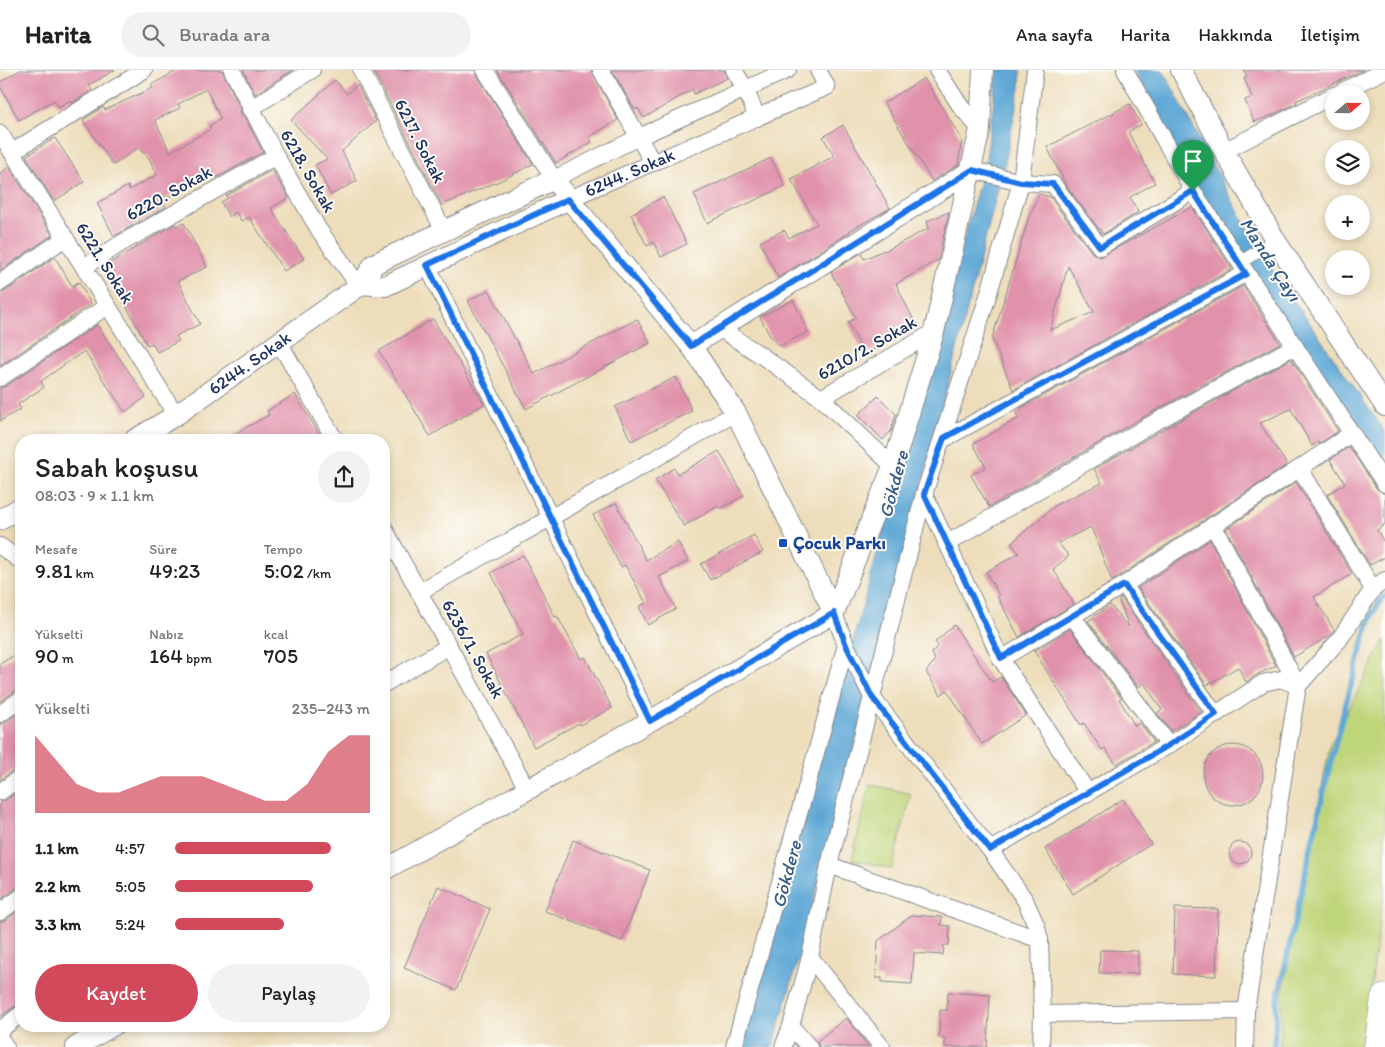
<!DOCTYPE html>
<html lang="tr">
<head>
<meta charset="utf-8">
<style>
  :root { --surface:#fff; --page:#f2f2f2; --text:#222; --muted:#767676; --line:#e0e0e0; --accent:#d1495b }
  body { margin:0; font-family:Itim,sans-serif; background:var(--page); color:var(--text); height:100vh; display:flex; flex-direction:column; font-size:19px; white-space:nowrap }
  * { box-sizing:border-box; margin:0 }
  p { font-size:16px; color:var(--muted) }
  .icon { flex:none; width:28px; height:28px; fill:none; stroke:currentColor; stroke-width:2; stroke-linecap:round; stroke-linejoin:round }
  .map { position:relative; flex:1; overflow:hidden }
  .sheet { position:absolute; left:15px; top:364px; width:375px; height:598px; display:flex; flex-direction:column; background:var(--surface); border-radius:20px; box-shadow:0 2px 8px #0003 }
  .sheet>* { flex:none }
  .needle { width:32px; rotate:70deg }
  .fabs { position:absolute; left:1325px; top:15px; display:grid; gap:10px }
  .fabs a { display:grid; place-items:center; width:45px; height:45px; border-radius:50%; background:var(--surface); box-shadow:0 2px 8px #0003; font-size:25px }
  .pin { position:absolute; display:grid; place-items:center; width:42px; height:42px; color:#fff; margin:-51px -21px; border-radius:50% 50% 50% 0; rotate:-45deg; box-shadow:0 0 5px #0007 }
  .pin .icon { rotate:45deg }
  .round { display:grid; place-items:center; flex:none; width:52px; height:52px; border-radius:26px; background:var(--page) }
  .headline { display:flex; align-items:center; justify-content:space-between; height:85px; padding:0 20px }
  h1 { font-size:28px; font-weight:600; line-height:38px }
  .stats { display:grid; grid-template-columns:repeat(3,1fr); gap:8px; height:85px; padding:5px 20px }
  .stats div { display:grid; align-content:center }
  .stats b { font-size:21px; font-weight:600 }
  .stats small { font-size:14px; font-weight:400 }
  .stats p { font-size:14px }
  .chart { height:140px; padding:10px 20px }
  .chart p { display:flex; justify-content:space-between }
  .chart svg { width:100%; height:90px; margin-top:5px; fill:var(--accent); opacity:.7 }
  .primary-button { display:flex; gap:10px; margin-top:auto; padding:10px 20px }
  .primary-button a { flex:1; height:58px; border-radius:30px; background:var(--accent); color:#fff; font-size:20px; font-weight:600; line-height:58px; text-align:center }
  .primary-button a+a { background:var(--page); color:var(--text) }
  ul { padding:0 20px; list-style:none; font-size:16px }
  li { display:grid; grid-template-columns:80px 60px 1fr; align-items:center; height:38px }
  li i { height:12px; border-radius:6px; background:var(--accent) }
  header { display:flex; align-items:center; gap:30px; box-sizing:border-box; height:70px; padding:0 25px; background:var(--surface); border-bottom:1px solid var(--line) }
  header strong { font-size:24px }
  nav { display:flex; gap:28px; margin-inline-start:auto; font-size:18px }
  .search { width:350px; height:45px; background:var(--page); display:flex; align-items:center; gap:12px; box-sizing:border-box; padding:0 18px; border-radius:28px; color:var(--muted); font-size:19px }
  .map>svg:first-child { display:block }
  .green { fill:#bfd579; stroke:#6d826c }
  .water { fill:#5ea8d6; stroke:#3c6c9a }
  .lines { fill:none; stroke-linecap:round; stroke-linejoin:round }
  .stream { stroke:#5ea8d6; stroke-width:5.5 }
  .building { fill:#e192ab; fill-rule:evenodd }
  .pedestrian-casing { stroke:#84868c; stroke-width:14 }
  .minor-casing { stroke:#84868c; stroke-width:18 }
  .tertiary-casing { stroke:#84868c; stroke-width:22 }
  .motorway-casing { stroke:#84868c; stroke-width:29 }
  .pedestrian { stroke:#fff; stroke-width:12 }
  .minor { stroke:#fff; stroke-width:16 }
  .tertiary { stroke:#fff; stroke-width:20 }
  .motorway { stroke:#fff; stroke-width:28 }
  .route-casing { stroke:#fff; stroke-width:10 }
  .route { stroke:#1a73e8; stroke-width:6 }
  .transit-dot { fill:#1a4fb4; stroke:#fdfcf7; stroke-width:2 }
  .labels { text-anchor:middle; stroke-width:4; stroke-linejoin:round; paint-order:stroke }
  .street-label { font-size:18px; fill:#1b2f5e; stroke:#fdfcf7 }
  .transit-label { font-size:18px; font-weight:bold; fill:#164399; stroke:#fdfcf7; text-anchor:start }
  .water-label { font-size:19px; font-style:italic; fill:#325988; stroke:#fdfcf7 }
</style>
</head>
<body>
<header>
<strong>Harita</strong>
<div class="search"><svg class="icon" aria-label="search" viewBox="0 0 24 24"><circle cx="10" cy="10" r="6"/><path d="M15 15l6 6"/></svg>Burada ara</div>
<nav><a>Ana sayfa</a><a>Harita</a><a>Hakkında</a><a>İletişim</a></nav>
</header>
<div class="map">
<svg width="1385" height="977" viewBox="0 0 1385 977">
  <rect width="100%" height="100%" fill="#fdfcf7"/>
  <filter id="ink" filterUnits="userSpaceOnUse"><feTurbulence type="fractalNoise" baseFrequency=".02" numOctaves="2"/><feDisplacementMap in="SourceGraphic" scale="10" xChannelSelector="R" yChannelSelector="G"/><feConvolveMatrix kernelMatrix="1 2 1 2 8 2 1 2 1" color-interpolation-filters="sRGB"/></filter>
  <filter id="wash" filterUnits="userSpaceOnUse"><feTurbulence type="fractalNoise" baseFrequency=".0096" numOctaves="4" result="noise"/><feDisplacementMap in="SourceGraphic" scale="20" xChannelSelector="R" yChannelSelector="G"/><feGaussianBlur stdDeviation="1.12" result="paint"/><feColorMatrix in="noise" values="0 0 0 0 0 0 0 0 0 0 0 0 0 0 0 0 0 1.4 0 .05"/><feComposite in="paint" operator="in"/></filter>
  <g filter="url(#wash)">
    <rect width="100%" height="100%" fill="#edddba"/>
    <path class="green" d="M1385,569v251l-5,24 -16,133h-84l2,-52 48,-250z
      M870,714l41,10 -19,75 -40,-10z"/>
    <path class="water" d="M998,0h23l-1,17 -15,75 -137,533 -69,261 -26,91h-32l245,-888z
      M1134,0h29l94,177 128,185v41l-189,-283z"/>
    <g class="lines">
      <path class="stream" d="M1274,977l3,-46c26,-112 47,-226 80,-336 6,-21 12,-54 28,-69"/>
    </g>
    <g id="blocks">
      <path class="building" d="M20,0h95l-26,15 3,5 -20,13 -2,-3 -11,7 -5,-7 -35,20 -19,-34v-4z
        M178,0h44l18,38 1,6 4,4 18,34 -47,26 -3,-6 -27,15 1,1 -25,12 4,7 -52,29 -17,-33 31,-17 1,4 28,-15 -8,-17 -11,-10 -25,17 -30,-45 20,-13 2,3 48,-22 -2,-3zM206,19l15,30 -12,7 2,3 -41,23 -15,-32 25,-12 -2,-4z
        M243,0h50l-38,24z
        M373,0h102l2,5 56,89 -31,16 -60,25z
        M497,0h94l27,50 -29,17 3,5 -36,21z
        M612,0h112l3,8 -33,16 -1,-5 -49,29 -6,-10 -3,2z
        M1244,0h119l-67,31 1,2 -27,13 -16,6 -9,-22 7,-3 -8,-19 3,-1z
        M924,8l38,62 -4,25 -26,16 -48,-78z
        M335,10l12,14 10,-9 19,36 -34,30 15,30 -26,14 -16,-30 12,-6 -36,-39z
        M1130,34l11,21 -13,7 27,51 -25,14 8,15 -35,22 -37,-49 -19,-38z
        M843,55l47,83 -41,23 1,1 -72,46 -18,-36 24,-12 5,8 28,-14 -26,-45 43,-23 -11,-19z
        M55,68l29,44 -30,19 -28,-45z
        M771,88l14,28 -78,37 -13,-29z
        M9,97l43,68 -52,36v-98z
        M272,100l17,28 -18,10 33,51 -20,12 -35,-54 -8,4 -5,-9 -7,5 -8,-15 7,-4 -2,-2z
        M1039,124l11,3 42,56 8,4 92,-50 40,62 -219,121 -21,-51 37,-122zM1068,196l26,46 -44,18z
        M663,127l24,47 -26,13 -7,-15 -7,4 -16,-32z
        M949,142l-11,48 -42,24 21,43 -53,27 -16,-32 8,-4 -21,-39h1h-2l-3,-7 30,-19 3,6 20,-9 1,1 44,-23 -2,-7z
        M184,153l23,44 -29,14 22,43 -24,12 3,5 -22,11 -5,-9 -5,2 -42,-79 70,-42 1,2z
        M55,187l17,29 7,-4 12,22 -91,62v-73l6,-2z
        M1243,216l37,57 -137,74 -154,90 -18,-32 15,-8 -13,-23 46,-26 -3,-5 5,-3v-2z
        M489,220l45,84 103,-55 13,24 -124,66 -58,-108z
        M793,230l15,32 -28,14 -9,-8 -11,-21z
        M433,249l51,85 -54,32 -51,-85z
        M97,255l49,72 -21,15 -41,-61 -43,30 3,6 -26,17 3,5 -21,12v-33l6,-2z
        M1291,289l47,72 -19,13 -1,-2 -6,4 -21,-37 -31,14 27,42 -175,116 -21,-54 -33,16 11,13 -16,13 21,35 -55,33 -22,-41 2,-1 -13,-23 33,-19 -8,-10 46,-39 45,-21 -8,-14 59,-34z
        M676,307l16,34 -61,30 -16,-34z
        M295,324l28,46h-100l46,-25 -2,-4z
        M878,326l18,18 -5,17 -8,9 -25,-25z
        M1349,377l28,42 8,5v30l-8,6 8,14v13l-15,8 -43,-70 18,-12 -15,-23z
        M719,381l25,45 -24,13 -2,-3 -34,20 -29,-46 19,-12 4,6z
        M1296,412l56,92 -38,23 20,33 -5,6 -35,21 -68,-128z
        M616,433l30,57 32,-18 10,19 -29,16 17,32 -28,16 -9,-18 7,-4 -21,-38 -4,2 -28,-52z
        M754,465l9,17 -53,28 -9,-16z
        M1210,470l66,126 -18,8 -12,8 -8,-15 -31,18 -69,-97z
        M523,485l32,62 2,-1 24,43 4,-2 27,51 -32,17 -1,-2 -45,24 -48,-93 37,-20 -32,-61z
        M1121,528l80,114 -30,19 -14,-18 5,-3 -18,-27 -6,4 -50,-66 22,-16 19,22 -10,-27z
        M954,555l38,57 9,-5 25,38 -44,29 -35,-54 -6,5 -15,-23 9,-12 -3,-7 6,-8 -3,-3z
        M1070,559l51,69 -2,1 16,27 5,-3 14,19 -38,22 -11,-16 -3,2 -18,-27 -3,2 -47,-74z
        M21,581v38l-6,2 -15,11v-38z
        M21,641v56l-6,2 -15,11v-56l6,-2z
        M1203 705a30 30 0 1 1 60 0a30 30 0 1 1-60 0Z
        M21,719v98l-6,2 -15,11v-98l6,-2z
        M1123,729l28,45 -78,50 -28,-45z
        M573,770l77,30 -28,71 -77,-30z
        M1229 783a11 11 0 1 1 22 0a11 11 0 1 1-22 0Z
        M438,816l52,23 -34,81 -52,-22z
        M1175,838l43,1 -2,67 -43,-2z
        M21,839v95l-6,2 -15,11v-95l6,-2z
        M912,845l30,2 -1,8 9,1 -1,19h-5l-1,10 -29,-2 -2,31 -30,-2v-4h-6l2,-37z
        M1100,880l38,1v23l-39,-1z
        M948,922l42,3 -3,52h-42v-9l-6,-1 1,-27h7z
        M846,948l23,29h-50l-2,-6z"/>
    </g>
  </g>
  <g filter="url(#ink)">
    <use href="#blocks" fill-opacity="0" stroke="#84868c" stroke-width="1"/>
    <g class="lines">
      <defs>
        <path id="pedestrian" d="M1240,193l27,-18 10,-2"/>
        <g id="minor">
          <path d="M232,0l44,86 43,74 40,56"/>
          <path d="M361,0l83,161"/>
          <path d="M485,0l69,109 85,-42 149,-67"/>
          <path d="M601,0l52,93"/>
          <path d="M734,0l12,20 11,28"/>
          <path d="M937,0l24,37 19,22"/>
          <path d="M1125,0l68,121 192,293"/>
          <path d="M1337,24l48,-24"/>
          <path d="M250,39l62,-39"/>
          <path d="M0,63l176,282"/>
          <path d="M1224,81l110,-56"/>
          <path d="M12,82l132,-82"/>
          <path d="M972,100l49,12 32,2 47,63 93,-56"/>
          <path id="s1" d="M569,129l258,-112 -9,-17"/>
          <path d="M427,195l223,456"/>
          <path d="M84,197l36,-23 156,-88"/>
          <path d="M0,213l65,-45"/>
          <path d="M719,258l43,28 59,42 72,68"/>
          <path d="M279,272l56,98"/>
          <path d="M0,308l107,-72"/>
          <path d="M821,328l113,-66"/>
          <path d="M944,369l302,-166"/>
          <path d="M1300,399l73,120"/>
          <path d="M924,424l77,165 87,134"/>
          <path d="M1213,455l85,161 -52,325 -1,36"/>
          <path d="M384,458l143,261"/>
          <path d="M946,474l202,-118 147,-80"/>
          <path d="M0,476l21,15"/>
          <path d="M1124,515l92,130"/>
          <path d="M419,522l317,-179"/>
          <path d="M1072,546l97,129"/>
          <path d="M846,575l26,52 118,153 35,50 12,27 3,13 2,74 -1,33"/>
          <path d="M1001,589l123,-74 227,-151"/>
          <path d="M384,614l65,-38"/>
          <path d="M0,644l21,-15"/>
          <path d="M0,722l21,-15"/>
          <path d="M990,780l179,-105 94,-62 18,-4 17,7 41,-46 34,-51 12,-9"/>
          <path d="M829,795l211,75"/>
          <path d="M0,842l21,-15"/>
          <path d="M810,887l72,90"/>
          <path d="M1042,944l204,-3"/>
          <path d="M791,956l18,21"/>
          <path d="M0,960l21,-16"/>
          <path d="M0,968l6,9"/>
          <path d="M734,977l112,-402 -12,-32"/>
          <path d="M783,977l8,-21 19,-69 19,-92 95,-371 64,-198 33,-114 14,-112"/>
        </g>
        <g id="tertiary">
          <path d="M1181,0l43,81 53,92 108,163"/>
          <path d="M362,214l23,2 184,-87"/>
          <path d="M691,276l281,-176"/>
          <path id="s2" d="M134,370l42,-25 186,-131 12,-20 180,-85 15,20 122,147 45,67 98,200"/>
          <path d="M0,450l21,-13"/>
          <path d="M384,800l266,-149 184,-108 59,-147 41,-134 46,-203 3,-59"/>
          <path d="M76,977l38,-22"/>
        </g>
        <path id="motorway" d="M1378,977l7,-49"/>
      </defs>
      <use href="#pedestrian" class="pedestrian-casing"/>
      <use href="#minor" class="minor-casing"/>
      <use href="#tertiary" class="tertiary-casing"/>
      <use href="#motorway" class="motorway-casing"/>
      <use href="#pedestrian" class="pedestrian"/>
      <use href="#minor" class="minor"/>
      <use href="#tertiary" class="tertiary"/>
      <use href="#motorway" class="motorway"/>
    </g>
  </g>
  <g class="lines" filter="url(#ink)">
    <defs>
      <path id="route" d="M972,100l49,12 32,2 47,63 93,-56 53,83 -302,164 -20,56 77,164 123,-73 92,129 -47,31 -179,105 -118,-153 -26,-52 -12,-32 -184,108 -223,-456 141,-66 123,147z"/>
    </defs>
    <use href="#route" class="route-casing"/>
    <use href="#route" class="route"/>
  </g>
  <rect class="transit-dot" x="778" y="468" width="10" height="10" rx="2.5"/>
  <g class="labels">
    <g class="street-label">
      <text transform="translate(420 71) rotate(63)" y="6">6217. Sokak</text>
      <text transform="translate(308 101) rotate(60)" y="6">6218. Sokak</text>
      <text dy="6" stroke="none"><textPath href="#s1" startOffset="66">6244. Sokak</textPath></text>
      <text transform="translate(169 123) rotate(-29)" y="6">6220. Sokak</text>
      <text transform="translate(105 193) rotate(58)" y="6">6221. Sokak</text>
      <text transform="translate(867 278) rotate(-30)" y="6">6210/2. Sokak</text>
      <text dy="6" stroke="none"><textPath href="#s2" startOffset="139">6244. Sokak</textPath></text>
      <text transform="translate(473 579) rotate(61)" y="6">6236/1. Sokak</text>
    </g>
    <g class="transit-label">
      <text x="793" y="479">Çocuk Parkı</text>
    </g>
    <g class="water-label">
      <text transform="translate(1271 189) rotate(57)" y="7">Manda Çayı</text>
      <text transform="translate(893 414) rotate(-75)" y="7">Gökdere</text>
      <text transform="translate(786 804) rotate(-75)" y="7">Gökdere</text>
    </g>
  </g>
</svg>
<div class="fabs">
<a><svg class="needle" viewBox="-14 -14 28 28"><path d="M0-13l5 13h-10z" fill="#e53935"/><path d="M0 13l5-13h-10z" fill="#767676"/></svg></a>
<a><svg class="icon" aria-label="layers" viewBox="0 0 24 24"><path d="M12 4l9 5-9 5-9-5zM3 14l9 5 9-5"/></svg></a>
<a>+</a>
<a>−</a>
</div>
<div class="pin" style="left:1193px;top:121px;background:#1e9e55"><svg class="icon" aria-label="arrive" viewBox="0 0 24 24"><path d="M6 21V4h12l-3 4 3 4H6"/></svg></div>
<section class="sheet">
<div class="headline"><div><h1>Sabah koşusu</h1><p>08:03 · 9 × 1.1 km</p></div><a class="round"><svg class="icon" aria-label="share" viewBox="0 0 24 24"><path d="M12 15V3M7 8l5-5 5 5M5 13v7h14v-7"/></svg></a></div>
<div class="stats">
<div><p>Mesafe</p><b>9.81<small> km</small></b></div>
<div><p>Süre</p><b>49:23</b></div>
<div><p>Tempo</p><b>5:02<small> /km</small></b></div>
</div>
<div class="stats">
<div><p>Yükselti</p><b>90<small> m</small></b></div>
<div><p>Nabız</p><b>164<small> bpm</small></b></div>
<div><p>kcal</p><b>705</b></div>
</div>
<div class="chart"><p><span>Yükselti</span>235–243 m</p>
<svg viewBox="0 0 160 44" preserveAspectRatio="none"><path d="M0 44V6L10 18L20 30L30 34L40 34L50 30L60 26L70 26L80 26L90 30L100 34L110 38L120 38L130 30L140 14L150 6L160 6V44z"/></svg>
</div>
<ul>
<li><b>1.1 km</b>4:57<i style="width:80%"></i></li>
<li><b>2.2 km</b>5:05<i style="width:71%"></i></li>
<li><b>3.3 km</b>5:24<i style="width:56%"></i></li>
</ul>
<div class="primary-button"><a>Kaydet</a><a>Paylaş</a></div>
</section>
</div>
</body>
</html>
